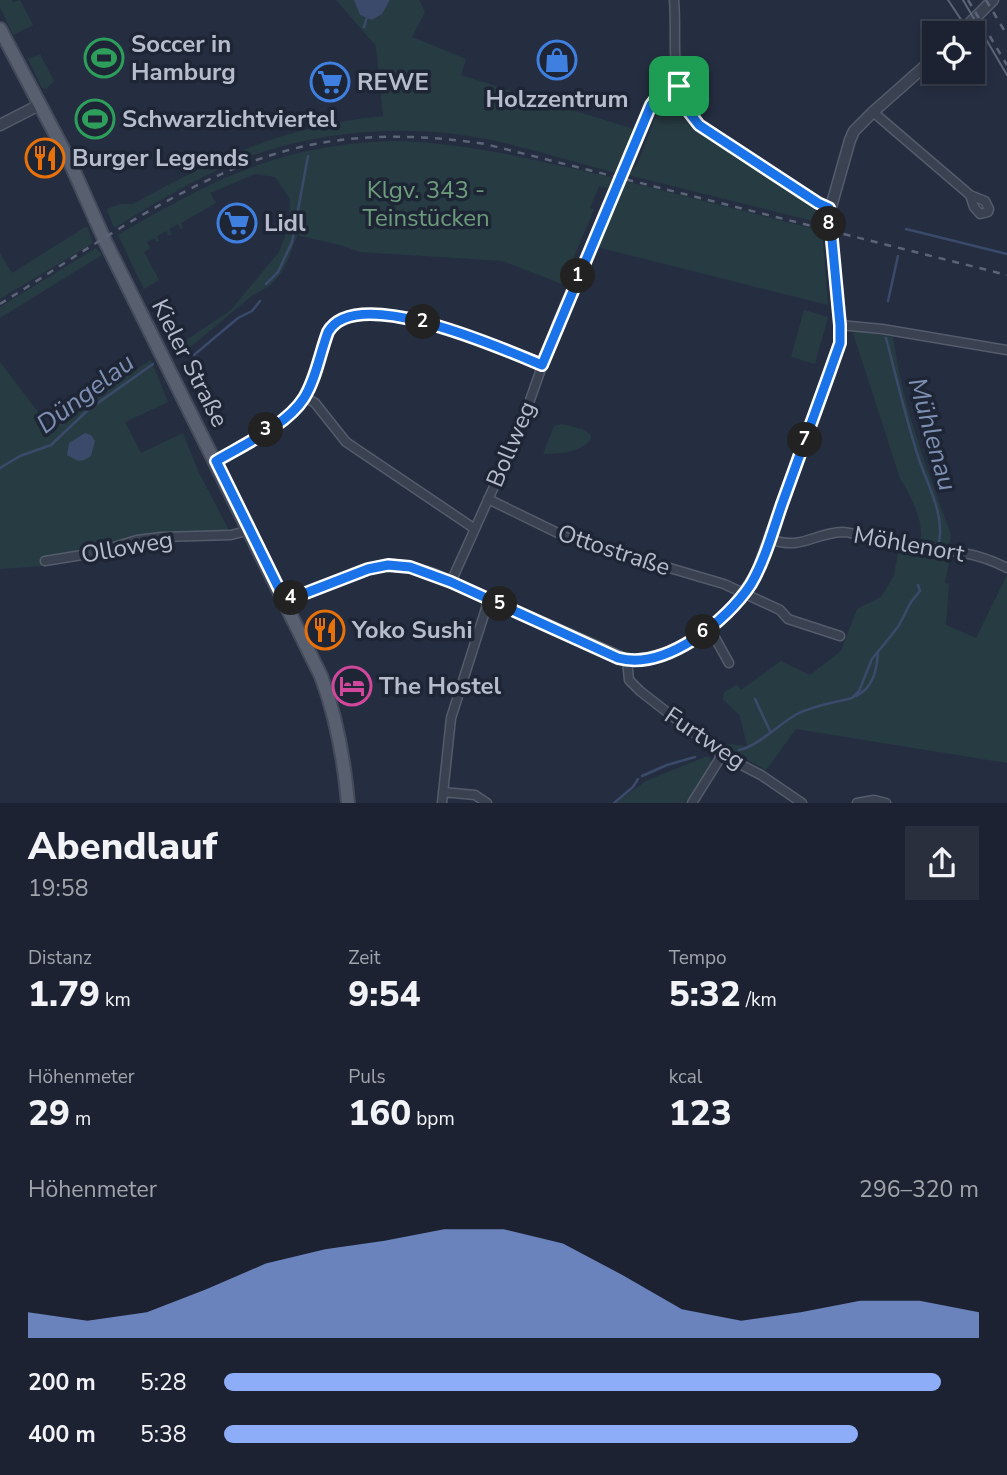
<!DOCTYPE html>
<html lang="de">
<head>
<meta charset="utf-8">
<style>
  :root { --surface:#1c2231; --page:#292f3d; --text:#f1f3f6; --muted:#a0a4ab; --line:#3a3f4d; --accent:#8dadf9 }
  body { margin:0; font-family:"Nunito Sans",sans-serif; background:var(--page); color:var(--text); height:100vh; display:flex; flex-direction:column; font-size:26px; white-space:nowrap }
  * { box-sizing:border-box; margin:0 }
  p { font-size:23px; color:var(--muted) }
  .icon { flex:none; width:38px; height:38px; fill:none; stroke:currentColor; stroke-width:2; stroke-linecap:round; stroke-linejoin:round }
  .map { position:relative; height:803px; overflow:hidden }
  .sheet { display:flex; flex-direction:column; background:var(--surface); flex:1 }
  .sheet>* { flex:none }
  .fabs { position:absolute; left:922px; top:21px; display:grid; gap:14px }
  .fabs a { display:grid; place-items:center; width:63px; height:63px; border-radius:0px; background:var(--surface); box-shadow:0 4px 10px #0003,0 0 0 2px var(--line); font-size:35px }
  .pin { position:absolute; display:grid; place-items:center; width:60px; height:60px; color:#fff; margin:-30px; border-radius:14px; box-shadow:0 4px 10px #0006 }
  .km { position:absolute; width:35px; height:35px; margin:-18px; border-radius:50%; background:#222; color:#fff; font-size:19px; line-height:35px; text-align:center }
  .round { display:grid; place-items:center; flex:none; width:74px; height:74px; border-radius:0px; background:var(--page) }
  .head { display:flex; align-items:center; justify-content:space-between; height:119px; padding:0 28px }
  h1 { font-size:38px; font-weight:800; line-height:52px }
  .figures { display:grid; grid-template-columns:repeat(3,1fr); gap:10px; height:119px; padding:7px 28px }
  .figures div { display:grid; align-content:center }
  .figures b { font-size:35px; font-weight:800 }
  .figures small { font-size:19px; font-weight:400 }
  .figures p { font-size:19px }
  .chart { height:196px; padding:14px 28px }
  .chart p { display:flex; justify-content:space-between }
  .chart svg { width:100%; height:126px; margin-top:7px; fill:var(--accent); opacity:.7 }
  ul { padding:0 28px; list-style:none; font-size:23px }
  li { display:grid; grid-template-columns:112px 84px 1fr; align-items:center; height:52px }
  li i { height:18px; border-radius:9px; background:var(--accent) }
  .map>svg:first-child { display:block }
  .green { fill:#273c42 }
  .water { fill:#3b4a6a }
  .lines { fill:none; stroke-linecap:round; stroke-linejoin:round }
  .stream { stroke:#3b4a6a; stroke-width:2.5 }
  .minor-casing { stroke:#545c6b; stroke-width:11 }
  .tertiary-casing { stroke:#545c6b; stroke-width:13 }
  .primary-casing { stroke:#434a5a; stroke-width:16 }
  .minor { stroke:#3a4150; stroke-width:8 }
  .tertiary { stroke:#3a4150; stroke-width:10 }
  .primary { stroke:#586070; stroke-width:12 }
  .tram { stroke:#5c6477; stroke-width:2 }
  .rail { stroke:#5c6477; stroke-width:2.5; stroke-dasharray:7 7; stroke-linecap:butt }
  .route-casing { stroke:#fff; stroke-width:14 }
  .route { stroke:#1a73e8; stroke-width:9 }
  .labels { text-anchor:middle; stroke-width:7; stroke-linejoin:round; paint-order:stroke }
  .poi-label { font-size:24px; font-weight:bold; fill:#b6bccb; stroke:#1e2636; text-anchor:start }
  .park-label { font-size:24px; fill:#6d9c7c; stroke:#1e2636 }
  .street-label { font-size:24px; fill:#b6bccb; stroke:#1e2636 }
  .water-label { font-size:26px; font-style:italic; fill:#7d8fb2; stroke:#1e2636 }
</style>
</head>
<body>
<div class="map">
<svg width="1007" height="803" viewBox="0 0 1007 803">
  <rect width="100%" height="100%" fill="#252e41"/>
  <path class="green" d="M0,0h12l1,2 7,-2 13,25 -20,10 -13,-28z
    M336,0h18l6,15 12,5 10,-6 8,-14h29l6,12 -13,25 54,22 -5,16 172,54 -17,44c-43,-11 -86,-25 -129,-34 -80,-16 -171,-9 -247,21 -44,18 -85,43 -126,68l-7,-19 13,-5h13c83,-46 154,-79 250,-88l-7,-70z
    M40,54l14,27 -8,8 -4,-1 -14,-29z
    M666,109l9,1 17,17 117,78 9,7 3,11 -193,-48 10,-12 20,-53z
    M395,141c76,2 145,20 219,37l-6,10 -9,-2 -9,22 4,2 -32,74 -59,-23 -143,-9 -20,-7 -40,-9 -2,-3c-10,26 -15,50 -44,61l-72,60 -6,1 -3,-6 58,-39 48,-58 10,-26 1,-27 -15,-22 -20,-3 -45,19 6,10 -35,20 2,5 -2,1 -3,-5 -9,5 3,5 -3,2 -3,-5 -9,5 2,5 -2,1 -3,-4 -7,4 3,6 -6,4 15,28 -15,9 -26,-54c96,-56 163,-91 277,-94z
    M625,181l197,50 6,74 -231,-58z
    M87,226l6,17 -93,56v-46l12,20z
    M96,248l6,7 -102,63v-11z
    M804,310l24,7 -13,47 -24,-7z
    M858,331l35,6c9,68 35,134 58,198l-2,10 -28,-5c2,-22 -10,-43 -21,-62l-47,-145z
    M151,360l17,42 -43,20 16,31 42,-20 15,38 31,59 -78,6 -109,21 1,9 -43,3v-207l48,63z
    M562,424l20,5 8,5 1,5c-12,15 -31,14 -48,15l11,-28z
    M898,552l52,4 -5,27 4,1 -3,41 30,13 31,-63v188l-211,-34 -30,41 -49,-27 30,3 -7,-30 -17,-17 1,-7 13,-7 4,5 40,-29 29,14 31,-24 16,-42 24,-12 13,-21z
    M705,757h4l3,6 -27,40h-70l31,-22z"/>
  <path class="water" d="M354,0h36l-8,14 -10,6 -12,-5z
    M85,433l6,2 4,6 -4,15 -7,4 -6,1 -11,-6 2,-12z"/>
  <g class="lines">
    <path class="stream" d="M364,27l3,-10
      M906,229l101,25
      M266,284l12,-12 14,-30 16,-86
      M888,301l10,-45
      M886,338c10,38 19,77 31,115 8,28 28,59 22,89
      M194,355l44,-37 14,-7 8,-10
      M0,468l20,-12 31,-11 37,-35 65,-46
      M856,696c17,-8 21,-26 22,-44
      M755,699l15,32
      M739,750c18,-3 41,-27 58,-36 18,-9 36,-11 55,-16l7,-7 13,-32 26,-32 13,-25 9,-11 -2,-6
      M642,776l25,-11 28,-8
      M614,803l19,-16 5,-8"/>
    <defs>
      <path id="minor" d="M674,0c4,41 -9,98 29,127l115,76 11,5
        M873,112l97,83 15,6 4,8 -1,3 -8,2 -6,-7 -4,-12
        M840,325l42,4 125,21
        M305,397l10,6 31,39 129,87
        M216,461c28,-17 70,-34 88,-63 12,-19 17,-45 24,-66 29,-49 175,17 214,33
        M488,499l80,39 156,46 56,26 8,9 52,17
        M769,539c34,12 43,-6 74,-7 14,0 23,9 36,11 44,7 88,3 128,25
        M45,561l49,-8 43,-13 24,-3 70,-2 19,-5
        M451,582l68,-151 38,-107 94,-219 12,-16 16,-3
        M709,627l20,36
        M627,660l2,20 11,11 82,64 39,20 41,28
        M443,792l32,3 12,8
        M442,803l9,-85 38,-119
        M692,803l30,-48
        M857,803l17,-3 12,3"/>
      <path id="tertiary" d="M960,33l33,-33
        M0,125l39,-20
        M285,601l83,-32 20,-4 22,2 23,7 194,86c53,1 107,-44 131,-90l82,-227v-18l-11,-111 21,-74 4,-9 19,-19 61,-54"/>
      <path id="primary" d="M0,29l69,131 36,81 216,435c16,42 23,83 27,127"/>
    </defs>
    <use href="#minor" class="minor-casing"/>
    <use href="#tertiary" class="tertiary-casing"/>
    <use href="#primary" class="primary-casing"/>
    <use href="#minor" class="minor"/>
    <use href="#tertiary" class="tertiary"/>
    <use href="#primary" class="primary"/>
    <path class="tram" d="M948,0l22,33
      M963,0l44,75"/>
    <path class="rail" d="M968,0l39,65
      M986,0l21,35
      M0,304c94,-58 196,-134 305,-158 60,-13 120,-11 180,-2l522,131"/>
  </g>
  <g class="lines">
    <defs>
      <path id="route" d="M679,86l6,21 14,18 119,78 11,5 11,117v18c-19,54 -39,108 -58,161 -9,26 -17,56 -31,80 -24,37 -86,87 -133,74l-167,-76 -41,-15 -22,-2 -20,4 -83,32 -69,-140c27,-16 71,-36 88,-63 12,-19 16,-45 24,-66 28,-49 175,17 214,33l109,-260 12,-16z"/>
    </defs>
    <use href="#route" class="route-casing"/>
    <use href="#route" class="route"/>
  </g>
  <defs>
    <symbol id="stadium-ring" viewBox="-11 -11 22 22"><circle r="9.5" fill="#1e2636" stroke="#2e9e5b" stroke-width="1.5"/><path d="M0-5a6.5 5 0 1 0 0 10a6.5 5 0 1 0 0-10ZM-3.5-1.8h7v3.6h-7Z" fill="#2e9e5b"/></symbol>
    <symbol id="shop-ring" viewBox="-11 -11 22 22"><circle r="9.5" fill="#1e2636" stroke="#3f7fe0" stroke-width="1.5"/><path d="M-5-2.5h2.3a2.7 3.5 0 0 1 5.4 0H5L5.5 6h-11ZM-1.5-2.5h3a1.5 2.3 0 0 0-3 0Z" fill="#3f7fe0"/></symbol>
    <symbol id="supermarket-ring" viewBox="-11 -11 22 22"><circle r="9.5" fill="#1e2636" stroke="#3f7fe0" stroke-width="1.5"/><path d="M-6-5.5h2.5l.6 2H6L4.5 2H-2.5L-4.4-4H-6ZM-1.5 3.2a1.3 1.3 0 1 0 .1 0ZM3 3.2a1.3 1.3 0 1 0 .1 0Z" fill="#3f7fe0"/></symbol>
    <symbol id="restaurant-ring" viewBox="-11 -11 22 22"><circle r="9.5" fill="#1e2636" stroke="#e8710a" stroke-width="1.5"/><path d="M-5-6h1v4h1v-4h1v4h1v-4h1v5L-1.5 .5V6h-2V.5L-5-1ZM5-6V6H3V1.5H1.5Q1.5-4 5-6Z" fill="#e8710a"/></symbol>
    <symbol id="hotel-ring" viewBox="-11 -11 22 22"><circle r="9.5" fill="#1e2636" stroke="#d1479c" stroke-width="1.5"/><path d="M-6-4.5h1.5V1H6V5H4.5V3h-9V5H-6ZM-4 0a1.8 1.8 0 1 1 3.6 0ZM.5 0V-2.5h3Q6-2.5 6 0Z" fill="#d1479c"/></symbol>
  </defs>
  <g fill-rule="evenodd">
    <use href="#stadium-ring" x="82" y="36" width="44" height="44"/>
    <use href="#shop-ring" x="535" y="38" width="44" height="44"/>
    <use href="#supermarket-ring" x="308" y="60" width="44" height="44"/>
    <use href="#stadium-ring" x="73" y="97" width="44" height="44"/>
    <use href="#restaurant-ring" x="23" y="136" width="44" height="44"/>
    <use href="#supermarket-ring" x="215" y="201" width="44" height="44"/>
    <use href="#restaurant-ring" x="303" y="608" width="44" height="44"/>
    <use href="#hotel-ring" x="330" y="664" width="44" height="44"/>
  </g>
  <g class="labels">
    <g class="poi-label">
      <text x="131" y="52">Soccer in<tspan x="131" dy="28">Hamburg</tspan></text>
      <text x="357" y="90">REWE</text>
      <text x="557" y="107" text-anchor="middle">Holzzentrum</text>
      <text x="122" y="127">Schwarzlichtviertel</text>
      <text x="72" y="166">Burger Legends</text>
      <text x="264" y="231">Lidl</text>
      <text x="352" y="638">Yoko Sushi</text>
      <text x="379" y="694">The Hostel</text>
    </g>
    <g class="park-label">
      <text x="426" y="198">Klgv. 343 -<tspan x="426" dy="28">Teinstücken</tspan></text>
    </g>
    <g class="street-label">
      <text transform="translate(190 363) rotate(63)" y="8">Kieler Straße</text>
      <text transform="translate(511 444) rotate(-67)" y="8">Bollweg</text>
      <text transform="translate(909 544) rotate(10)" y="8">Möhlenort</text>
      <text transform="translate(127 547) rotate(-10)" y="8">Olloweg</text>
      <text transform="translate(614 550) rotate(18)" y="8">Ottostraße</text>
      <text transform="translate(705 738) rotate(34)" y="8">Furtweg</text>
    </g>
    <g class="water-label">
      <text transform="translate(85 393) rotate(-37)" y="9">Düngelau</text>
      <text transform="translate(933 434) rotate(74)" y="9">Mühlenau</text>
    </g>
  </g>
</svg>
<div class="fabs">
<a><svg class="icon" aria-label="locate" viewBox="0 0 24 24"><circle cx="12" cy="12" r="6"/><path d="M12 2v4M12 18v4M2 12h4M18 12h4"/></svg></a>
</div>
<div class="pin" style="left:679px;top:86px;background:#1e9e55"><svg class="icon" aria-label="arrive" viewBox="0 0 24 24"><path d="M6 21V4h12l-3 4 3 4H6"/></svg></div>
<b class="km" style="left:578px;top:276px">1</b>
<b class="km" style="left:423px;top:322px">2</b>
<b class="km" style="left:266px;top:430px">3</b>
<b class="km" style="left:291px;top:598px">4</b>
<b class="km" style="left:500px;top:604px">5</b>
<b class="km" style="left:703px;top:632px">6</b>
<b class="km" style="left:805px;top:440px">7</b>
<b class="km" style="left:829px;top:224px">8</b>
</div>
<section class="sheet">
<div class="head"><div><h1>Abendlauf</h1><p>19:58</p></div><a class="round"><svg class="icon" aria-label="share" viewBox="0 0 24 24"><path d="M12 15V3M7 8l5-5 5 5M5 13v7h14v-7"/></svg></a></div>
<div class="figures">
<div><p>Distanz</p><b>1.79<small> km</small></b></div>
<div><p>Zeit</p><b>9:54</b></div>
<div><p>Tempo</p><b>5:32<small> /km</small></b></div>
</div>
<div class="figures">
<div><p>Höhenmeter</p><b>29<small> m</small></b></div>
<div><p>Puls</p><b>160<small> bpm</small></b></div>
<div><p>kcal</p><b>123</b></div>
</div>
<div class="chart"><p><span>Höhenmeter</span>296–320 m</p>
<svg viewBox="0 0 160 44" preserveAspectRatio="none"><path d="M0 44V35L10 38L20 35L30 27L40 18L50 13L60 10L70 6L80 6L90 11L100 22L110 34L120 38L130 35L140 31L150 31L160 35V44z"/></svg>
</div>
<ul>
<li><b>200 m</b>5:28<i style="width:95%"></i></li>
<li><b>400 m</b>5:38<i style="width:84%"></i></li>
</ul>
</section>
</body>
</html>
